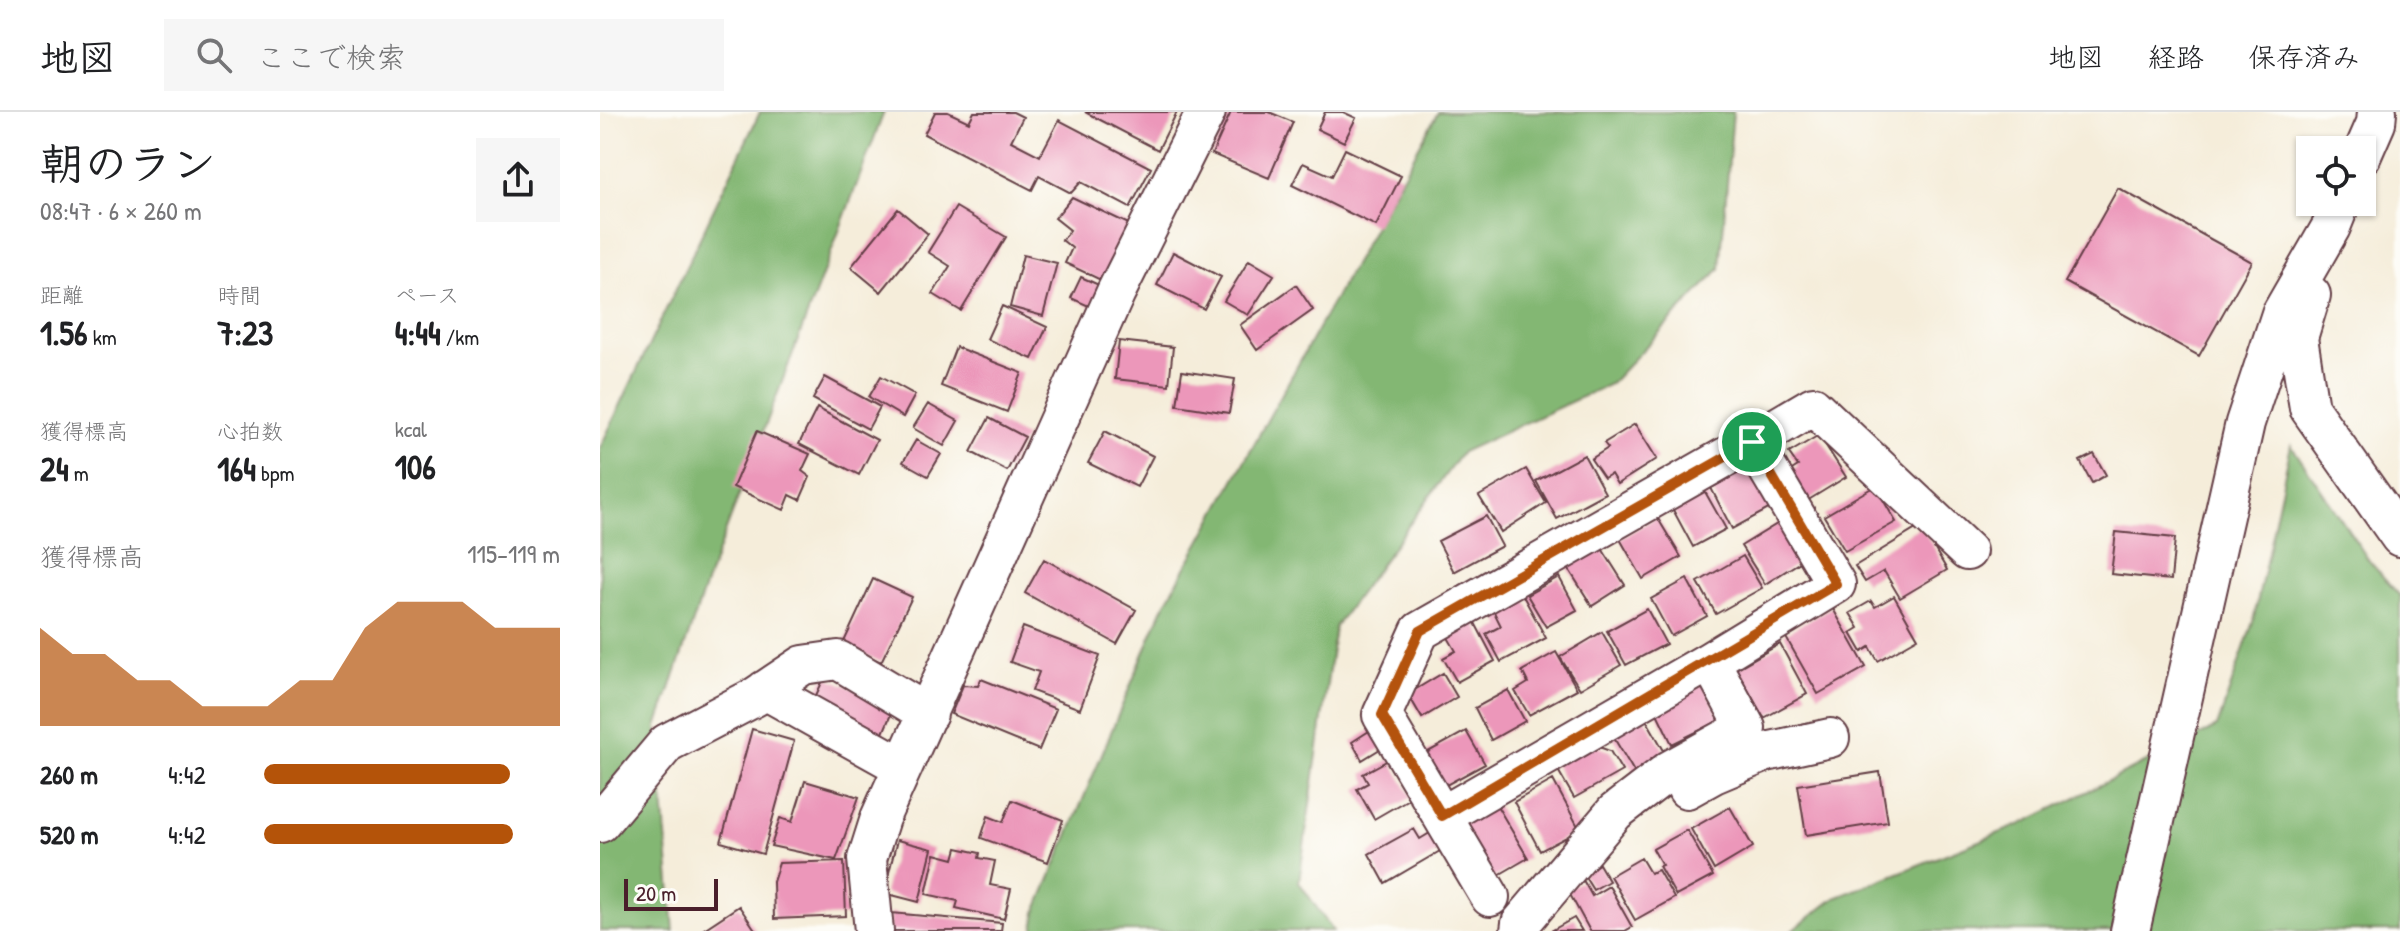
<!DOCTYPE html>
<html lang="ja">
<head>
<meta charset="utf-8">
<style>
  :root { --surface:#fff; --page:#f6f6f6; --text:#202124; --muted:#757577; --line:#e0e0e0; --accent:#b45309 }
  body { margin:0; font-family:"Patrick Hand","Klee One",sans-serif; background:var(--page); color:var(--text); height:100vh; display:flex; flex-direction:column; font-size:30px; white-space:nowrap }
  * { box-sizing:border-box; margin:0 }
  p { font-size:26px; color:var(--muted) }
  .icon { flex:none; width:44px; height:44px; fill:none; stroke:currentColor; stroke-width:2; stroke-linecap:round; stroke-linejoin:round }
  .map { position:relative; flex:1; overflow:hidden }
  .drawer { display:flex; flex-direction:column; background:var(--surface); width:600px }
  .drawer>* { flex:none }
  .buttons { position:absolute; left:1696px; top:24px; display:grid; gap:16px }
  .buttons a { display:grid; place-items:center; width:80px; height:80px; border-radius:0px; background:var(--surface); box-shadow:0 2px 6px #0004; font-size:40px }
  .scale { position:absolute; left:24px; bottom:20px; width:94px; box-sizing:border-box; padding-left:8px; border:4px solid #4a1f2b; border-top:0; font-size:22px; line-height:28px; white-space:nowrap; color:#4a1f2b; -webkit-text-stroke:6px #fdfcf7; paint-order:stroke }
  .pin { position:absolute; display:grid; place-items:center; width:68px; height:68px; color:#fff; margin:-34px; border:4px solid #fff; border-radius:50%; box-shadow:0 2px 8px #0007 }
  .round { display:grid; place-items:center; flex:none; width:84px; height:84px; border-radius:0px; background:var(--page) }
  .overview { display:flex; align-items:center; justify-content:space-between; height:136px; padding:0 40px }
  h1 { font-size:44px; font-weight:800; line-height:60px }
  .metrics { display:grid; grid-template-columns:repeat(3,1fr); gap:12px; height:136px; padding:8px 40px }
  .metrics div { display:grid; align-content:center }
  .metrics b { font-size:34px; font-weight:800 }
  .metrics small { font-size:22px; font-weight:400 }
  .metrics p { font-size:22px }
  .chart { height:224px; padding:16px 40px }
  .chart p { display:flex; justify-content:space-between }
  .chart svg { width:100%; height:144px; margin-top:8px; fill:var(--accent); opacity:.7 }
  ul { padding:0 40px; list-style:none; font-size:26px }
  li { display:grid; grid-template-columns:128px 96px 1fr; align-items:center; height:60px }
  li i { height:20px; border-radius:10px; background:var(--accent) }
  header { display:flex; align-items:center; gap:48px; box-sizing:border-box; height:112px; padding:0 40px; background:var(--surface); border-bottom:2px solid var(--line) }
  header strong { font-size:38px }
  nav { display:flex; gap:44px; margin-inline-start:auto; font-size:28px }
  .search { width:560px; height:72px; background:var(--page); display:flex; align-items:center; gap:20px; box-sizing:border-box; padding:0 28px; border-radius:0px; color:var(--muted); font-size:30px }
  main { display:flex; flex:1; min-height:0 }
  .map>svg:first-child { display:block }
  .forest { fill:#83b773; stroke:#666b4f; stroke-width:2 }
  .building { fill:#ec97ba }
  .lines { fill:none; stroke-linecap:round; stroke-linejoin:round }
  .minor-casing { stroke:#643e45; stroke-width:42 }
  .minor { stroke:#fff; stroke-width:38 }
  .route-casing { stroke:#fff; stroke-width:16 }
  .route { stroke:#b45309; stroke-width:10 }
</style>
</head>
<body>
<header>
<strong>地図</strong>
<div class="search"><svg class="icon" aria-label="search" viewBox="0 0 24 24"><circle cx="10" cy="10" r="6"/><path d="M15 15l6 6"/></svg>ここで検索</div>
<nav><a>地図</a><a>経路</a><a>保存済み</a></nav>
</header>
<main>
<section class="drawer">
<div class="overview"><div><h1>朝のラン</h1><p>08:47 · 6 × 260 m</p></div><a class="round"><svg class="icon" aria-label="share" viewBox="0 0 24 24"><path d="M12 15V3M7 8l5-5 5 5M5 13v7h14v-7"/></svg></a></div>
<div class="metrics">
<div><p>距離</p><b>1.56<small> km</small></b></div>
<div><p>時間</p><b>7:23</b></div>
<div><p>ペース</p><b>4:44<small> /km</small></b></div>
</div>
<div class="metrics">
<div><p>獲得標高</p><b>24<small> m</small></b></div>
<div><p>心拍数</p><b>164<small> bpm</small></b></div>
<div><p>kcal</p><b>106</b></div>
</div>
<div class="chart"><p><span>獲得標高</span>115–119 m</p>
<svg viewBox="0 0 160 44" preserveAspectRatio="none"><path d="M0 44V14L10 22L20 22L30 30L40 30L50 38L60 38L70 38L80 30L90 30L100 14L110 6L120 6L130 6L140 14L150 14L160 14V44z"/></svg>
</div>
<ul>
<li><b>260 m</b>4:42<i style="width:83%"></i></li>
<li><b>520 m</b>4:42<i style="width:84%"></i></li>
</ul>
</section>
<div class="map">
<svg width="1800" height="819" viewBox="0 0 1800 819">
  <rect width="100%" height="100%" fill="#fdfcf7"/>
  <filter id="ink" filterUnits="userSpaceOnUse"><feTurbulence type="fractalNoise" baseFrequency=".0125" numOctaves="2"/><feDisplacementMap in="SourceGraphic" scale="16" xChannelSelector="R" yChannelSelector="G"/><feConvolveMatrix kernelMatrix="1 2 1 2 8 2 1 2 1" color-interpolation-filters="sRGB"/></filter>
  <filter id="wash" filterUnits="userSpaceOnUse"><feTurbulence type="fractalNoise" baseFrequency=".006" numOctaves="4" result="noise"/><feDisplacementMap in="SourceGraphic" scale="32" xChannelSelector="R" yChannelSelector="G"/><feGaussianBlur stdDeviation="1.8" result="paint"/><feColorMatrix in="noise" values="0 0 0 0 0 0 0 0 0 0 0 0 0 0 0 0 0 1.4 0 .05"/><feComposite in="paint" operator="in"/></filter>
  <g filter="url(#wash)">
    <rect width="100%" height="100%" fill="#f5edda"/>
    <path class="forest" d="M160,0h124l-175,463 -52,152 17,204h-74v-483z
      M838,0h295l-13,157 -110,115 -148,68 -127,175 -36,255 34,49h-299l2,-19 126,-302z
      M1691,333l79,117 30,34v335h-608l43,-33 187,-74 195,-97 36,-105z"/>
    <g id="blocks">
      <path class="building" d="M335,0h13l21,10 5,-10h39l10,5 -12,24 29,15 19,-36 92,48 -21,40 -49,-26 -10,11 -32,-17 -7,14 -108,-56z
        M485,0h92l-19,38z
        M631,0h38l24,10 -24,56 -57,-24z
        M725,0h18l13,6 -12,24 -27,-13z
        M745,37l56,27 -25,50 -84,-41 11,-22 29,13z
        M1518,76l134,74 -53,94 -134,-74z
        M472,85l63,30 -28,56 -42,-20 7,-15 -10,-8 8,-10 -15,-12z
        M356,95l50,30 -45,74 -28,-17 17,-28 -22,-14z
        M298,97l30,25 -47,58 -30,-25z
        M573,140l48,25 -17,32 -47,-24z
        M423,143l34,8 -14,53 -33,-9z
        M649,148l25,15 -26,40 -24,-14z
        M481,165l20,9 -10,21 -20,-9z
        M696,173l17,25 -56,40 -17,-25z
        M402,194l45,21 -15,32 -45,-20z
        M519,229l54,6 -4,38 -54,-6z
        M356,235l66,26 -15,39 -66,-26z
        M582,259l53,8 -6,34 -52,-8z
        M281,264l34,19 -12,22 -34,-20z
        M225,265l55,30 -12,22 -55,-30z
        M328,292l30,17 -14,25 -31,-18z
        M217,296l60,32 -18,35 -60,-31z
        M389,306l36,19 -18,34 -36,-19z
        M1035,312l22,35 -40,25 -6,-10 -7,4 -13,-19 17,-11 -4,-5z
        M157,319l53,23 -8,17 8,6 -10,23 -10,-5 -6,15 -51,-23z
        M505,319l48,25 -16,31 -49,-24z
        M1219,323l27,42 -44,27 -18,-29 14,-9 -9,-13z
        M316,328l25,14 -13,22 -25,-14z
        M1494,342l12,21 -14,8 -12,-22z
        M984,343l21,38 -48,26 -21,-38z
        M1152,354l22,40 -42,23 -21,-41z
        M926,357l20,34 -45,29 -22,-36z
        M1275,374l21,36 -51,29 -21,-35z
        M1104,378l22,39 -33,18 -21,-39z
        M886,404l16,30 -48,26 -16,-31z
        M1057,405l24,40 -38,22 -23,-40z
        M1182,409l23,38 -40,25 -24,-38z
        M1321,414l26,44 -47,28 -16,-27 -19,11 -10,-16z
        M1516,420l59,6 -4,42 -60,-6z
        M1001,435l24,38 -33,21 -24,-38z
        M1143,444l19,32 -46,26 -18,-32z
        M444,447l92,51 -19,34 -92,-51z
        M959,465l18,33 -31,17 -19,-32z
        M273,467l39,18 -31,65 -38,-18z
        M1087,467l20,37 -36,20 -20,-37z
        M922,482l24,44 -45,24 -15,-28 15,-8 -8,-16z
        M1294,484l24,42 -40,23 -8,-14 -8,5 -11,-19 8,-5 -9,-15 21,-12 4,6z
        M1232,495l34,60 -48,27 -34,-60z
        M1047,497l19,35 -40,21 -19,-34z
        M873,507l22,42 -38,21 -14,-24 13,-7 -10,-17z
        M423,515l77,29 -20,53 -48,-18 7,-19 -29,-10z
        M1002,520l19,33 -41,24 -20,-32z
        M1180,532l27,50 -43,24 -28,-49z
        M956,540l21,37 -48,26 -14,-24 13,-8 -6,-12z
        M843,561l14,24 -35,21 -14,-24z
        M225,564l69,31 -13,31 -70,-32z
        M381,567l75,30 -17,41 -88,-36 12,-29 15,1z
        M1103,571l18,37 -49,24 -18,-37z
        M908,578l17,31 -34,19 -16,-32z
        M1043,602l24,42 -31,19 -25,-42z
        M777,614l11,18 -26,16 -10,-18z
        M152,617l42,12 -31,113 -42,-12z
        M866,619l19,33 -48,26 -18,-33z
        M991,632l19,7 12,20 -48,27 -19,-33z
        M790,647l22,38 -38,22 -17,-30 11,-6 -5,-9z
        M1280,660l8,50 -82,13 -8,-50z
        M953,668l27,50 -40,21 -26,-49z
        M205,669l54,16 -23,63 -65,-14 9,-28 12,4z
        M412,688l51,20 -15,42 -67,-24 7,-22 15,6z
        M896,692l32,54 -38,22 -31,-54z
        M1130,695l23,40 -39,23 -23,-41z
        M814,717l6,10 10,-6 10,18 -55,32 -16,-29z
        M1087,718l26,46 -37,20 -17,-30 3,-1 -9,-16z
        M297,728l35,9 -13,53 -35,-9z
        M357,736l23,5 -1,5 16,3 -5,24 21,4 -7,30 -48,-11 2,-7 -32,-7 9,-40 19,5z
        M1041,746l9,15 8,-3 16,28 -39,22 -25,-44z
        M244,749l2,55 -72,3 -1,-37 6,-19z
        M999,752l10,17 -16,9 -10,-16z
        M983,768l9,16 17,-10 23,41 -7,4h-35l-23,-42z
        M139,794l17,25h-55z
        M291,801l111,10 -1,8h-112z
        M974,806l8,13h-31z"/>
    </g>
  </g>
  <g filter="url(#ink)">
    <use href="#blocks" fill-opacity="0" stroke="#643e45" stroke-width="2"/>
    <g class="lines">
      <defs>
        <path id="minor" d="M1762,43l14,-32 1,-11
          M1711,183l-13,43 11,70 91,129
          M1152,330l61,-36 154,145
          M165,578l138,77
          M1087,677l27,-15 52,-22 64,-14
          M842,704l268,-155
          M0,711l67,-80 88,-46 48,-32 35,-5 90,54
          M890,785l-108,-182 38,-84 332,-189 84,142 -126,77 36,67 -76,42 -55,42 -94,111 -1,8
          M274,819l-7,-72 13,-41 236,-526 90,-180
          M1530,819l115,-508 36,-109 50,-87 10,-25"/>
      </defs>
      <use href="#minor" class="minor-casing"/>
      <use href="#minor" class="minor"/>
    </g>
  </g>
  <g class="lines" filter="url(#ink)">
    <defs>
      <path id="route" d="M1152,330l84,142 -394,232 -60,-101 38,-84z"/>
    </defs>
    <use href="#route" class="route-casing"/>
    <use href="#route" class="route"/>
  </g>
</svg>
<div class="buttons">
<a><svg class="icon" aria-label="locate" viewBox="0 0 24 24"><circle cx="12" cy="12" r="6"/><path d="M12 2v4M12 18v4M2 12h4M18 12h4"/></svg></a>
</div>
<div class="scale">20 m</div>
<div class="pin" style="left:1152px;top:330px;background:#1e9e55"><svg class="icon" aria-label="arrive" viewBox="0 0 24 24"><path d="M6 21V4h12l-3 4 3 4H6"/></svg></div>
</div>
</main>
</body>
</html>
